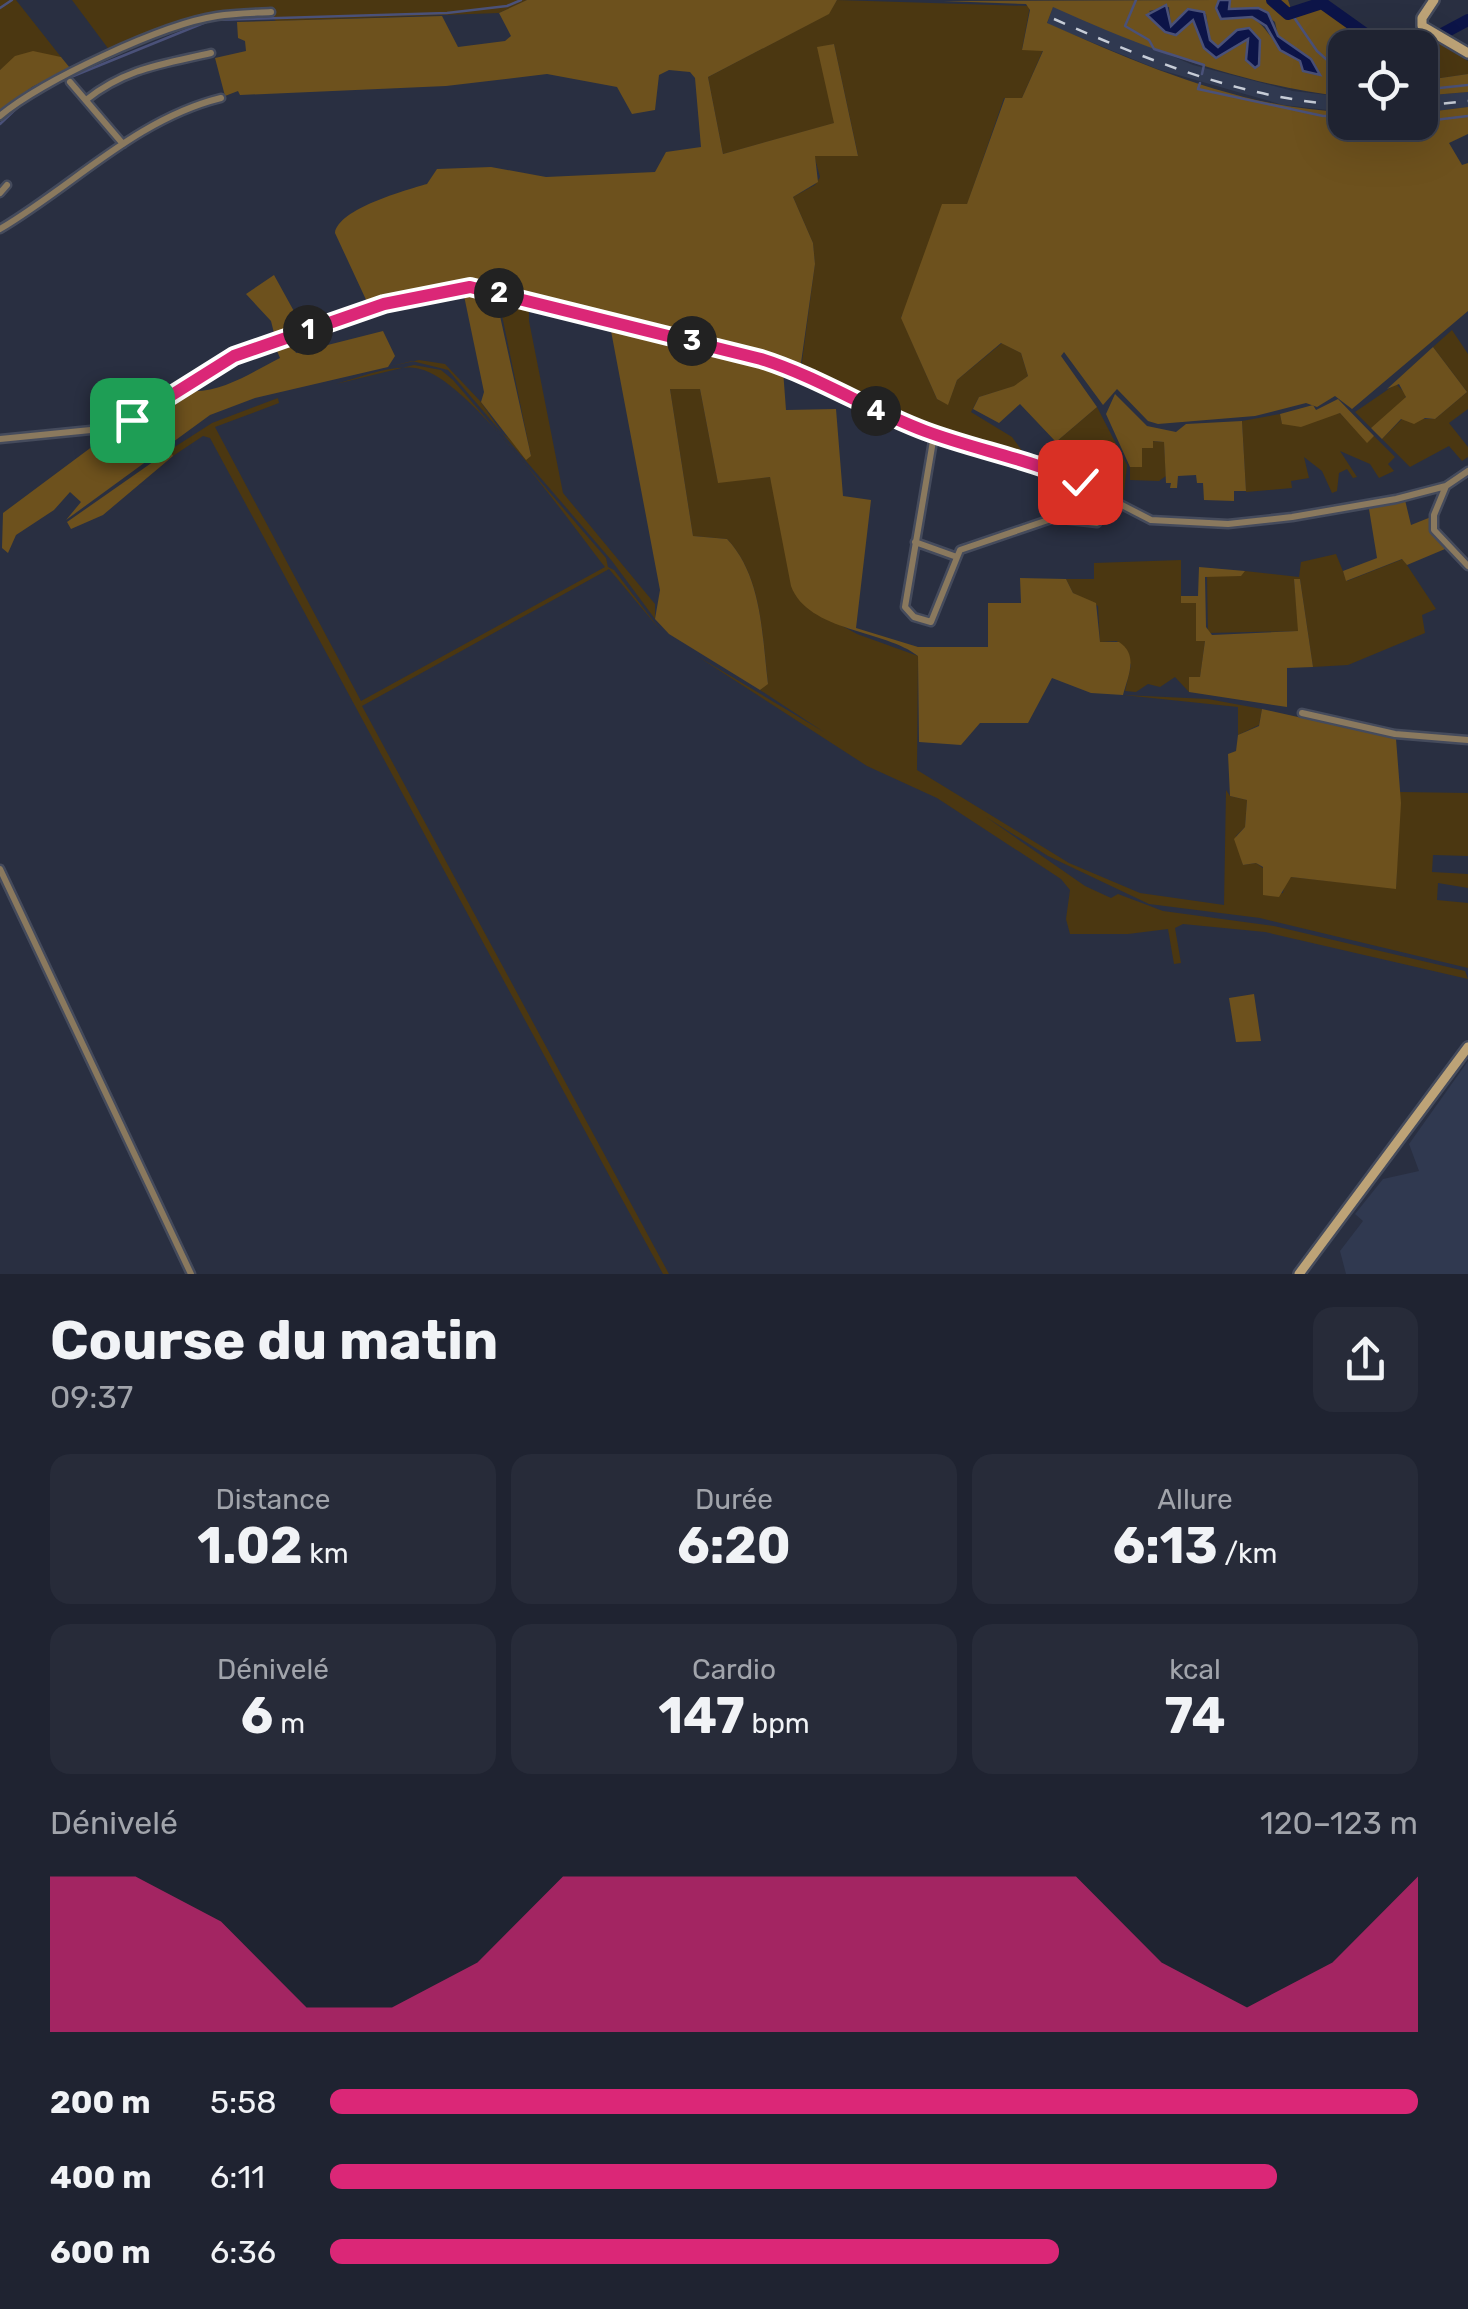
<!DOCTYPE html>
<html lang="fr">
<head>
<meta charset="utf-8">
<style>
  :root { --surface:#1f2331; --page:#272b39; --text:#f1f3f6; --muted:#a1a4ab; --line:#3c404d; --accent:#db2777 }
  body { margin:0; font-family:Rubik,sans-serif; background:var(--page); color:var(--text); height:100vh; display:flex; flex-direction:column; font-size:38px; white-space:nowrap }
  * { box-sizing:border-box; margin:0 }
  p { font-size:32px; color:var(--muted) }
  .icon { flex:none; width:55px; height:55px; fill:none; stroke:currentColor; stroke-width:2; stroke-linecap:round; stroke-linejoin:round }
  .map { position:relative; height:1274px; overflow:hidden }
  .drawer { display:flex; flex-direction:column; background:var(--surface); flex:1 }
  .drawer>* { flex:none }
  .fabs { position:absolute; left:1328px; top:30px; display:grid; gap:20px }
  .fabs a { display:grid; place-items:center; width:110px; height:110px; border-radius:20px; background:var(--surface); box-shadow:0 10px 40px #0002,0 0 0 2px var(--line); font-size:50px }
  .pin { position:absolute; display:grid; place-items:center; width:85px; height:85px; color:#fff; margin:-42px; border-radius:20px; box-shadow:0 5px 15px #0006 }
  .km { position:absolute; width:50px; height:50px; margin:-25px; border-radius:50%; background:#222; color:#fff; font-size:28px; line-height:50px; text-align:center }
  .round { display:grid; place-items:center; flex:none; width:105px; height:105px; border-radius:20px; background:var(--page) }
  .summary { display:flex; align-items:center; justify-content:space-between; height:170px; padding:0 50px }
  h1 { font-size:55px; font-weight:700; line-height:75px }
  .stats { display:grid; grid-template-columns:repeat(3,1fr); gap:15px; height:170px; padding:10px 50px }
  .stats div { display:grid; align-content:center; border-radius:20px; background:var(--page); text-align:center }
  .stats b { font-size:50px; font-weight:700 }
  .stats small { font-size:28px; font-weight:400 }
  .stats p { font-size:28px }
  .chart { height:280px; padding:20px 50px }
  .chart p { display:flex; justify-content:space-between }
  .chart svg { width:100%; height:180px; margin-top:10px; fill:var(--accent); opacity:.7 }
  ul { padding:0 50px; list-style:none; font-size:32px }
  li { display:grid; grid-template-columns:160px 120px 1fr; align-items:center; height:75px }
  li i { height:25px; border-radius:12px; background:var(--accent) }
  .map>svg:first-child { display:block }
  .built { fill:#303950 }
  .green { fill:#4b3711 }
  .forest { fill:#6d511d; fill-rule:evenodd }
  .water { fill:#0c1448; stroke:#4a5179; stroke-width:2.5 }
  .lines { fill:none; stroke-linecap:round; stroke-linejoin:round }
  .stream { stroke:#4a5179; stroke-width:2.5 }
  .river { stroke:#0c1448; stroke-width:12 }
  .street-casing { stroke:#454b5c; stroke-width:11 }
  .secondary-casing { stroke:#454b5c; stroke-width:14 }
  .street { stroke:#8a795e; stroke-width:6 }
  .secondary { stroke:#bda377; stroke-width:9 }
  .rail { stroke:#c6ccd7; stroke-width:2.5; stroke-dasharray:12 12; stroke-linecap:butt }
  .route-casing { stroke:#fff; stroke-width:20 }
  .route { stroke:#db2777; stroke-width:12 }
</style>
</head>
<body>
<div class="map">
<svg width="1468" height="1274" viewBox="0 0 1468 1274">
  <rect width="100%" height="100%" fill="#292f41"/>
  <path class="built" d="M1053,6l140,59 100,26 52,6v15l-62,-7 -126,-36 -110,-45z
    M1468,92v15l-48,6v-17z
    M1468,1061v213h-122l-6,-23 23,-30 -8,-7 28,-35 36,-8 -10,-27z"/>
  <path class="green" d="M0,0h16l45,57c-30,-1 -35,-10 -61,13z
    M72,0h455l-28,13 -223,8 -13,-12 -50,5 -103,37z
    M837,0l193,6 -8,43 21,1 -21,48h-18l-37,107 -66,112 36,82 11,5 9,-24 45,-37 19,10 7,23 -13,10 -36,11 -8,15 41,25 14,19 -98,-27 -127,-60 14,-105 -2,-21 -20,-46 22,-12 5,-8 -6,-22h44l-24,-111 -16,4 17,75 -112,31 -15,-77 120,-63z
    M1435,41l33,20v13l-48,7v-25z
    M498,296l31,6v19l34,172 92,111v15l-43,-58 -164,-191 -36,-9 -24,6 31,-7 26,4 36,38 21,31 29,23z
    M1452,330l16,24v55l-19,14 19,24v10l-6,4 -13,-15 -39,21 -28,-28 20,-20h33l32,-27 -34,-45z
    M414,365l27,5 12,10 153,178 2,9 6,3 47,61 -52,-62 -247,137 307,568h-6l-46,-84 -407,-752 -7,-2 -30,20 -3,-6 42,-27 66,-25 1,5 -64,24 146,274 244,-134c-35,-44 -135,-187 -185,-198 -26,-6 -59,8 -84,15z
    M1396,384l10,10 -1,6 -34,28 -16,-16z
    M670,389h30l18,93 52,-5 36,129 51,28 61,22 -1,114 152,93 71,30 84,12 2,-115 4,6 17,4 -2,27 -9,9 7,29 13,-2 7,5v27l20,-2 2,-14 6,-2 105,11 4,-96 68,1v63l-35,-1 -1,17 36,2v14l-30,-5 -1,17 31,3v65l-208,-50 -111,-14 -101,-48 -62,-39 99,69 26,12 7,-4 45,17 111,15 191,45 3,8 -203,-47 -82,-8 -8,4 6,35 -7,1 -6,-35 -40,5h-58l-4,-15 4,-29 -9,-11 -124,-81 -70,-32 -170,-110 127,76 -64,-42 8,-7c-6,-49 -6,-107 -41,-144l-34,-3z
    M1097,407l30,58 -4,37 -11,-7 9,-16 -65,-37z
    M1340,413l27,29 7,-6 21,21 -7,7 6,7 -15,7 -9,-14 -30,-13 17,26 -4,1 -6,-9 -8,4 -2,18 -5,2 -10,-22 -18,-14 5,21 -18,3 1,7 -46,4 -4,-71 38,-7 2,9z
    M1152,441l12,1 2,34 -7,5 -29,-1v-13l12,-1v-18z
    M1336,554l11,27 56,-22 33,50 -14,6 3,18 -77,32 -35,2 -13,-88 -6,1 5,51 -91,2 -1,-57 38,-5 54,6 2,-15z
    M1181,560v43h15v37l9,1 -5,37 -11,-1v15l-14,-15 -15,10 -12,-3 -12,8 -11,-1 6,-26 -14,-24 -17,1 -2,-36 -25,-13 -7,-14h28v-16z
    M1123,695l85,4 54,10 -3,16 -21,10v-28z"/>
  <path class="forest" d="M527,0h310l-8,14 -121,63 15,77 111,-31 -17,-76 17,-3 24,112h-43l3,26 -25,15 20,46 2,21 -16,113 -16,-7 3,40 50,-1 7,87 28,4 -15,128 62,19h70v-44h33l-1,-25 46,1 7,14 23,10 4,39h19c20,13 9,34 4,53l-32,-2 -39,-15 -24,45h-48l-19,22 -42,-3 -1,-86c-32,-26 -110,-24 -127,-70l-21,-109 -52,6 -18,-94h-30l23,147 34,3c35,37 35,95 41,145l-8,6 -91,-56 -14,-15 5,-29 -52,-275 -108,-23 -2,15 33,149 -5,4 -45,-58 3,-10 -22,-106 -28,2 -66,16 -33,-71c3,-24 71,-43 92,-49l10,-15 54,-2 55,10 109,-5 11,-20 35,-5 -6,-69 -5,-6 -21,-2 -10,5 -4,35 -23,4 -15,-27 -70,-13 -101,12 -206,9 -2,-4 -13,5 -10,-38 31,-7 -1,-10 -7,-3 -1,-16 205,-6 16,31 47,-6 6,-5 -12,-23z
    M1219,0l-3,8 24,10 12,-1c21,14 28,46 59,42l-33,-23 -3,-14 -17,-14 -29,1 1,-9h58l5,15 29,-11 59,43 -36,1v49c-104,-13 -197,-47 -292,-90l-6,16c95,42 193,85 298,89v10h75v-9l48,-6v27l-19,9 13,22 6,-2v148l-116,98 -17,-13 -18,11 -11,-4 -51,13 -97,8 -10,-3 -31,-32 -14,16 -39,-53 -3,4 36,51 -41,35 -36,-38 -21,19 -26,-14 6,-12 35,-11 14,-10 -7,-23 -20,-10 -44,37 -9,25 -11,-6 -36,-81 41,-114h25l38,-106h17l21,-47 -21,-1 8,-40 -4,-6 -83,-3zM1169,7l2,20 10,-12 25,-1 4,26 9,7 11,-11 23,-5 7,9 -1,25 -13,-5 3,-21 -26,15 -21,-11 -10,-24 -16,16 -27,-24z
    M33,51l28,6 9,11 -38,19 -32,25v-42l15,-14z
    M1468,74v18l-48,4v-15z
    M274,275l27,49 -26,13 -4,-16 -25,-27z
    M383,331l12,25 -7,11 -133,31 -45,17 -144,105 15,-18 -11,-10 -16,18 -38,25 -8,18 -6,-5 1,-35 90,-67c49,4 71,-11 89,-56 34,7 68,-17 98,-32l-5,-12 16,-4 5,11z
    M1433,347l34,45 -32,27 -10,-1 -11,6 -13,-5 -19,20 -11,-11 35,-31 -7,-13 -12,5z
    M1115,394l32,32 29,6 10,-8 56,-3 4,70h-12v10l-30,-1 -1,-17h-6l-1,-8 -18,1 -1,12h-7l1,-5h-5l-2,-41 -11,-1v7h-11v19h-12l-24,-53z
    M1338,399l36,37 -7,7 -27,-30 -39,14 -19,-3 -2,-10 33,-9 3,5z
    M170,450l3,6 -70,59 -32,14 -4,-7z
    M1405,500l6,25 20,-8v13l14,19 -38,16 -5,-6 -56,22 -3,-10 34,-13 -8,-49z
    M1199,567l46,4 -4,5 -36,1 1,50 6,8 86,-4 -4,-52h6l13,88 -26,1v39l-98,-15v-15h11l5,-36h-9v-38h-15v-7h17z
    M1262,709l134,30 5,64 -5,86 -105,-12 -12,20 -16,-2v-28l-7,-4 -13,2 -9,-26 11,-12 2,-27 -17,-4 -2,-42 8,-3 2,-16 21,-9z
    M1254,994l7,47 -25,1 -7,-44z"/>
  <path class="water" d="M1219,0h11l-1,9 29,-1 10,5 10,23 33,23 9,16 -17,-4 -3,-10 -20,-11 -14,-24 -14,-9 -31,2 -5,-11z
    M1166,5l5,21 17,-17 16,3 6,28 8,7 19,-17 12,-2 11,12 -1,25 -4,3 -9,-8 2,-21 -32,19 -12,-10 -11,-28 -17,15 -11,-3 -18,-17z"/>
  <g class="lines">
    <path class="stream" d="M1136,0l-11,26 24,14 5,9 50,16 -2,9
      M0,8l12,-8
      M1291,13l26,38 18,16 10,24
      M61,81l150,-61 236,-7 60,-7 14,-6
      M1200,83l-2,6 125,27h22
      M1420,90l48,-5
      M1381,122l19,10 26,-11 42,-5
      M0,124l20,-19"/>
    <path class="river" d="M1272,0l16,14 34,-11 63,45
      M1440,35l28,-15"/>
    <defs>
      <path id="street" d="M70,82l53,62
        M86,100c40,-32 78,-36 125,-47
        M0,116c41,-35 163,-92 217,-100 18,-3 36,-3 54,-4
        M0,193l7,-8
        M0,229c73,-43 136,-110 221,-131
        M934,435l-29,172 9,10 17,5 29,-72 94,-32 43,5
        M0,439l111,-11 123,-71 151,-53 86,-17 323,82 132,63 122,35 103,53 77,4 64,-7 104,-18 50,-13 22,-15
        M1446,486l-12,29v15l34,36
        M915,542l39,14
        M1302,713l93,21 73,6
        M0,869l191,405"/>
      <path id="secondary" d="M1434,0l-12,18v8l46,27
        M1299,1274l169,-227"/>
    </defs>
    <use href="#street" class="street-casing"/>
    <use href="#secondary" class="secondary-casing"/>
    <use href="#street" class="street"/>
    <use href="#secondary" class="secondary"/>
    <path class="rail" d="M1054,19c94,41 188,80 291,86
      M1420,106l48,-5"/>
  </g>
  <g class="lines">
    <defs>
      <path id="route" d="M132,420l102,-64 150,-52 86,-17 291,72c57,18 108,51 164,72 51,19 104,28 155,51"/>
    </defs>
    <use href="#route" class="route-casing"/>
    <use href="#route" class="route"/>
  </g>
</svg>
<div class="fabs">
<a><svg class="icon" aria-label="locate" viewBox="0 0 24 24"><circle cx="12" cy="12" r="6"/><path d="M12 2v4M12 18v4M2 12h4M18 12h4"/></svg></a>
</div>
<div class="pin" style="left:132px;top:420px;background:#1e9e55"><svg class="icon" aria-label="arrive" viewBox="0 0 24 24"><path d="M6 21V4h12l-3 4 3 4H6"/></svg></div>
<div class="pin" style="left:1080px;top:482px;background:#d93025"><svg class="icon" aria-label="check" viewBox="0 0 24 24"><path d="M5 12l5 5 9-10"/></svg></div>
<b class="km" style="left:308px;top:330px">1</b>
<b class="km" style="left:499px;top:293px">2</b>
<b class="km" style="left:692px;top:341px">3</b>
<b class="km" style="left:876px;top:411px">4</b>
</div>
<section class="drawer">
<div class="summary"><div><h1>Course du matin</h1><p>09:37</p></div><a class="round"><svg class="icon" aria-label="share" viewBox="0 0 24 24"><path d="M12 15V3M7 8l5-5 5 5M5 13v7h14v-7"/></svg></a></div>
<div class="stats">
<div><p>Distance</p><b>1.02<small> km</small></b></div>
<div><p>Durée</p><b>6:20</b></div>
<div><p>Allure</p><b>6:13<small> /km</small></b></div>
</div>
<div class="stats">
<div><p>Dénivelé</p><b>6<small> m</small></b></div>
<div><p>Cardio</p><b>147<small> bpm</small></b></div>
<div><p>kcal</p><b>74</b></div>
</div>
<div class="chart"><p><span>Dénivelé</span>120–123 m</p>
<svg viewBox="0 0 160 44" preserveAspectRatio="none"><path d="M0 44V6L10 6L20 17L30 38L40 38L50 27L60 6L70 6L80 6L90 6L100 6L110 6L120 6L130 27L140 38L150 27L160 6V44z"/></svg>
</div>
<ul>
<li><b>200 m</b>5:58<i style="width:100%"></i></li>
<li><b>400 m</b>6:11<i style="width:87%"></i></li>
<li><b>600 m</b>6:36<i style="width:67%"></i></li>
</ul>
</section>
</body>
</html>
